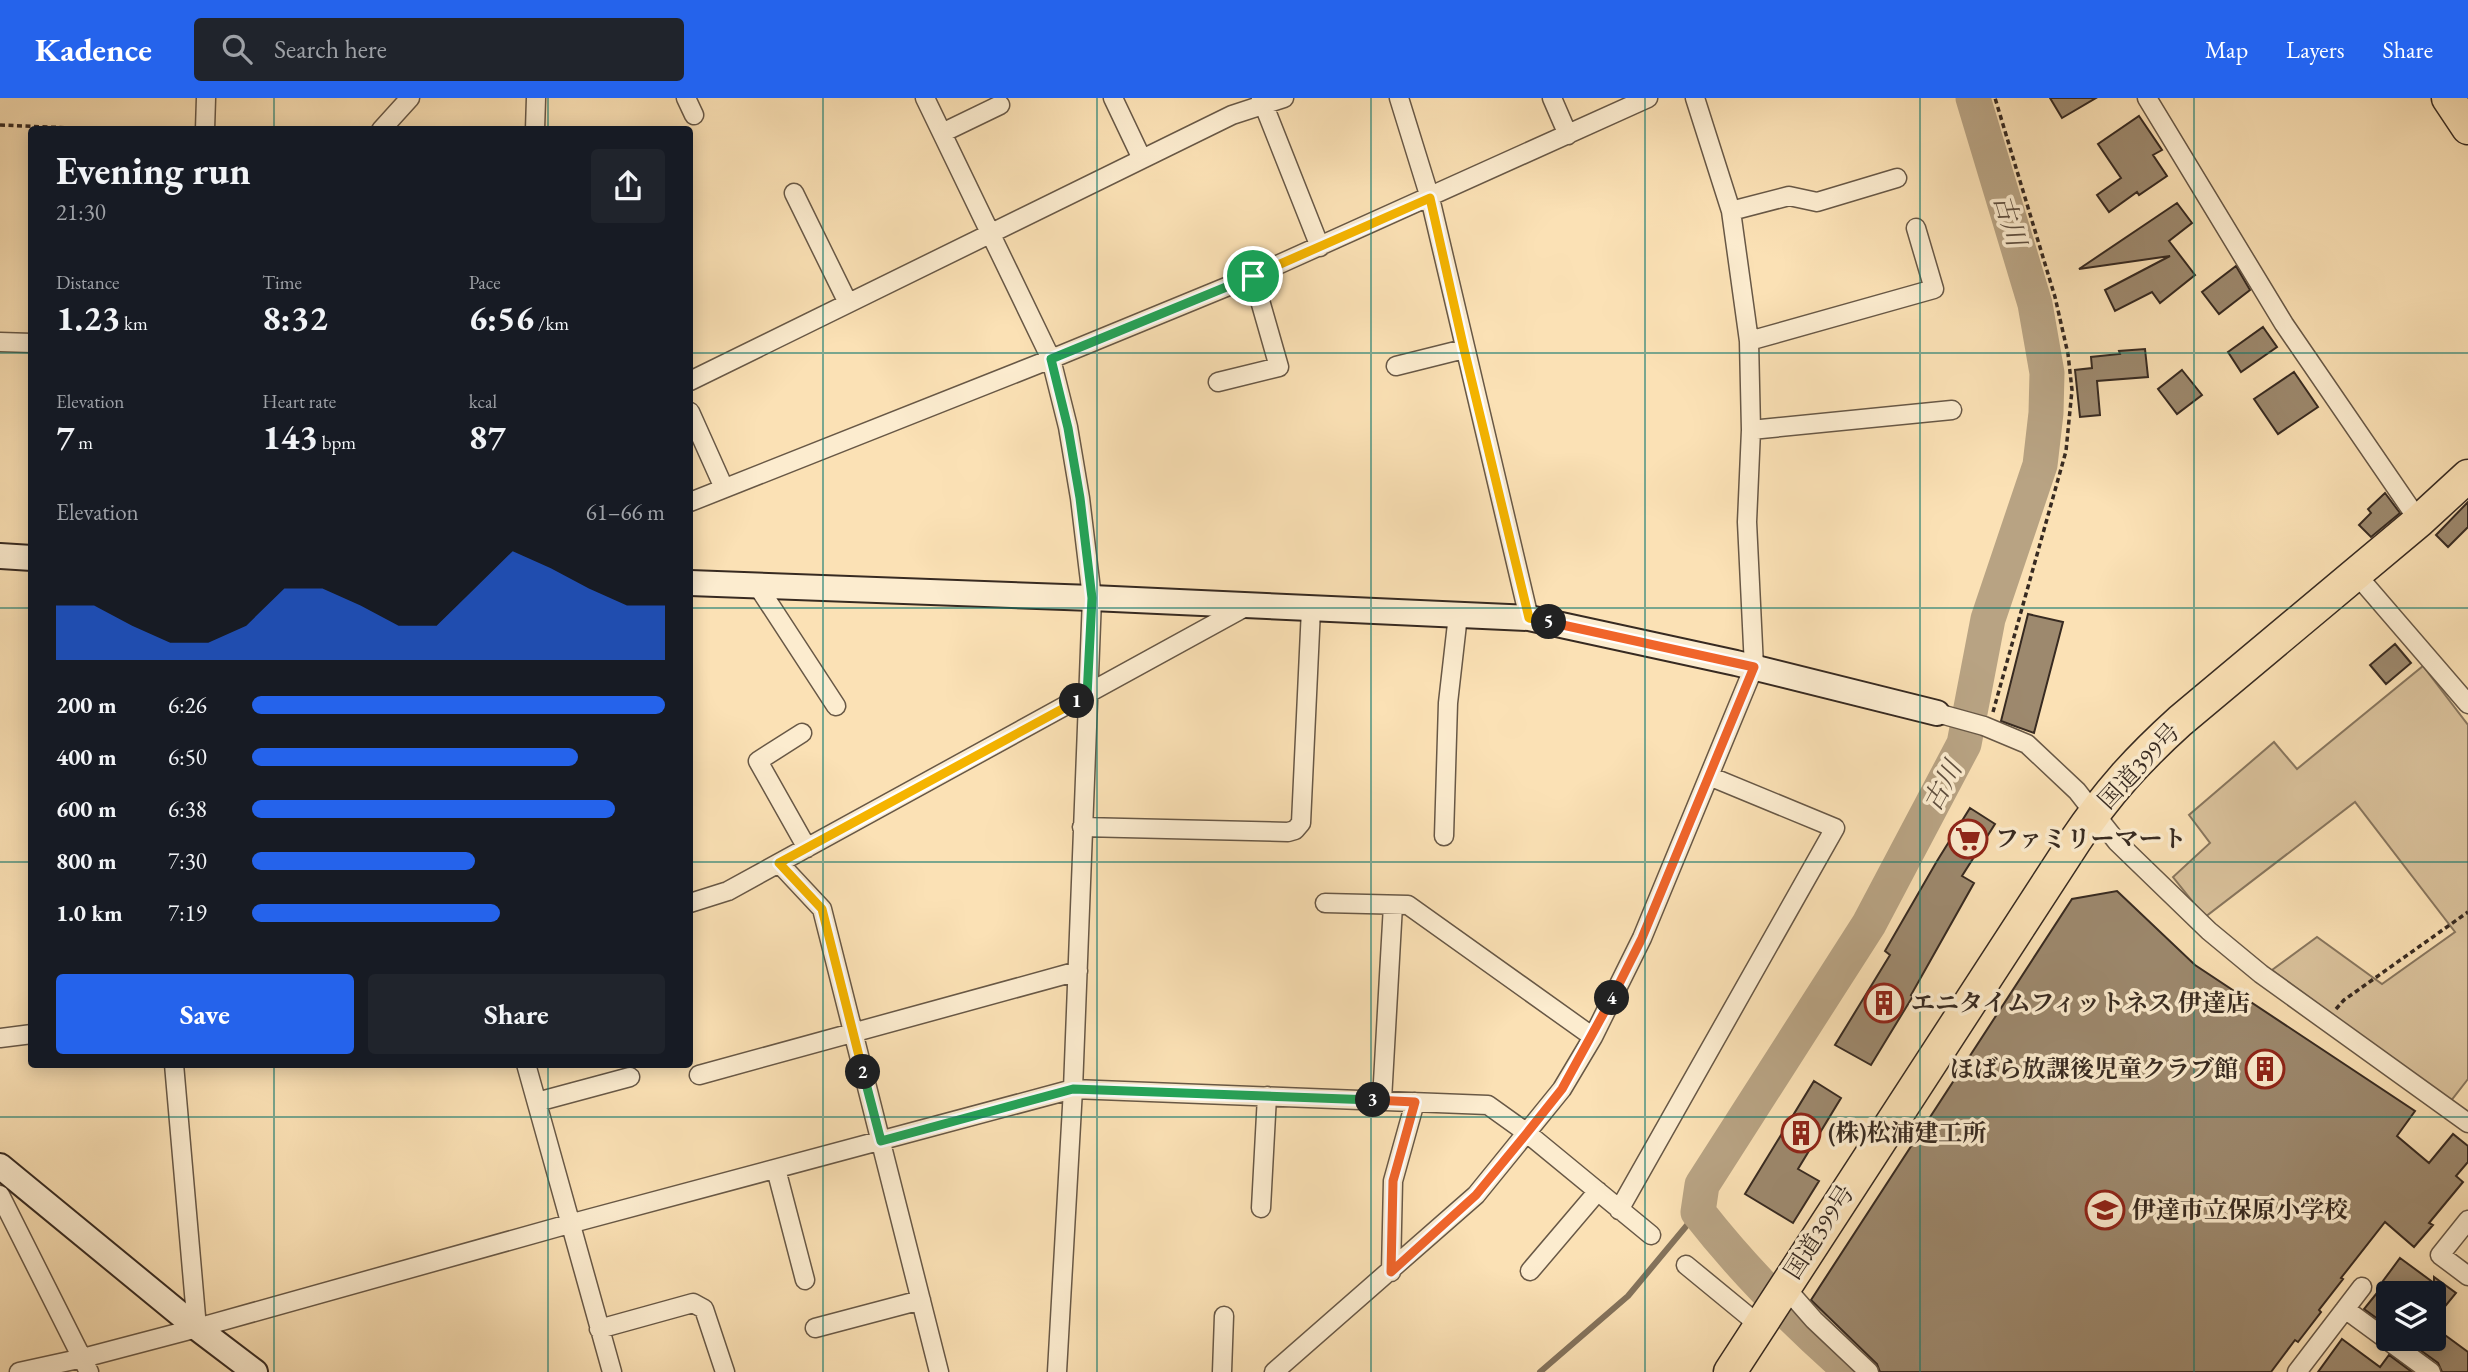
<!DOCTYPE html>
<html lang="en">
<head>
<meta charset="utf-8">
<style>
  :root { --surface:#171b24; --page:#20242c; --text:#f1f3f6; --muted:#9ea1a6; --accent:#2563eb }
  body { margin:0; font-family:"EB Garamond","Noto Serif JP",serif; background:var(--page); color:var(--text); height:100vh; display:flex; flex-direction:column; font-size:26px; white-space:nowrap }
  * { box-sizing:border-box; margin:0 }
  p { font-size:23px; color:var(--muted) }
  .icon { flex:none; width:38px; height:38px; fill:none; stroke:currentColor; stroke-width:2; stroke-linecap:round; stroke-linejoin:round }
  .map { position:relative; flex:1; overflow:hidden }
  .side { position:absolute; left:28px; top:28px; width:665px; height:942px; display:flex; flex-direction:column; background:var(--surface); border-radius:7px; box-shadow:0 4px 18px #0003 }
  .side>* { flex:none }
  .fabs { position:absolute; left:2376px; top:1183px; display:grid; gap:14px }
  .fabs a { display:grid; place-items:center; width:70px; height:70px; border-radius:7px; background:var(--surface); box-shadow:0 4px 18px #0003; font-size:35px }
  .pin { position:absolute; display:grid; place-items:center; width:60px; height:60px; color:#fff; margin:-30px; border:4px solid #fff; border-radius:50%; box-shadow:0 2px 7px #0007 }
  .km { position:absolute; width:35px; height:35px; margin:-18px; border-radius:50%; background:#222; color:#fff; font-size:19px; line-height:35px; text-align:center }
  .round { display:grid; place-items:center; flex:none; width:74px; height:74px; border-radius:7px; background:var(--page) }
  .overview { display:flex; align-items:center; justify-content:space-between; height:119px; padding:0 28px }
  h1 { font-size:38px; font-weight:700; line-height:52px }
  .metrics { display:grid; grid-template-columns:repeat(3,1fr); gap:10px; height:119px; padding:7px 28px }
  .metrics div { display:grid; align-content:center }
  .metrics b { font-size:35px; font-weight:700 }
  .metrics small { font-size:19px; font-weight:400 }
  .metrics p { font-size:19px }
  .chart { height:196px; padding:14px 28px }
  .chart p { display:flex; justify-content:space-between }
  .chart svg { width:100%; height:126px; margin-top:7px; fill:var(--accent); opacity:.7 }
  .primary-button { display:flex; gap:14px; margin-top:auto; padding:14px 28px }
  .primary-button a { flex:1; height:80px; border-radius:7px; background:var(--accent); color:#fff; font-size:28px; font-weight:700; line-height:80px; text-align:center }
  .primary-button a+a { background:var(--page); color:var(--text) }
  ul { padding:0 28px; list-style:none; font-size:23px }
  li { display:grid; grid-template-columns:112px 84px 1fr; align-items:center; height:52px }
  li i { height:18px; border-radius:9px; background:var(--accent) }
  header { display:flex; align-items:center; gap:42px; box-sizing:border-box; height:98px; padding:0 35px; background:var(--accent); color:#fff }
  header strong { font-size:33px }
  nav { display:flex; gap:38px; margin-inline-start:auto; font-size:24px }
  .search { width:490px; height:63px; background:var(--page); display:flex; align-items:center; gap:18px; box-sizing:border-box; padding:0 24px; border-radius:7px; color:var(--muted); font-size:26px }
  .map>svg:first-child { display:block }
  .green { fill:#dac29c; stroke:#88765e; stroke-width:2 }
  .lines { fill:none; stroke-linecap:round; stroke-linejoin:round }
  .stream { stroke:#84735c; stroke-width:6 }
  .river { stroke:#b8a383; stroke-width:35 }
  .building { fill:#9d896e; stroke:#372a21; stroke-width:2 }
  .street-casing { stroke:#685846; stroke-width:21 }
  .secondary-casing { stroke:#372a21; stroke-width:28 }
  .highway-casing { stroke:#372a21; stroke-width:35 }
  .path { stroke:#372a21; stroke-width:3.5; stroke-dasharray:5 3.5; stroke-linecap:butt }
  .street { stroke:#fceccf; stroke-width:18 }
  .secondary { stroke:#fceccf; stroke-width:24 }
  .highway { stroke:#fbe1b5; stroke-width:32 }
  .split-1-casing { stroke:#fff; stroke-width:14 }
  .split-2-casing { stroke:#fff; stroke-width:14 }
  .split-3-casing { stroke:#fff; stroke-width:14 }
  .split-4-casing { stroke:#fff; stroke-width:14 }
  .split-5-casing { stroke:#fff; stroke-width:14 }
  .split-6-casing { stroke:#fff; stroke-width:14 }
  .split-1 { stroke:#22a559; stroke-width:9 }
  .split-2 { stroke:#f5b400; stroke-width:9 }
  .split-3 { stroke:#22a559; stroke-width:9 }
  .split-4 { stroke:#f0652b; stroke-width:9 }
  .split-5 { stroke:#f0652b; stroke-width:9 }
  .split-6 { stroke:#f5b400; stroke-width:9 }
  .grid { fill:none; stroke:#0f766e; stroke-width:2; stroke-opacity:0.55 }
  .labels { text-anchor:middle; stroke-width:7; stroke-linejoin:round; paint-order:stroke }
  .street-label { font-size:24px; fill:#372a21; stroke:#fceccf }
  .poi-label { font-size:24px; font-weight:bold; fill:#372a21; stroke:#fceccf; text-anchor:start }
  .water-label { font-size:26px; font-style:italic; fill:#5e4e3e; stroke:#fceccf }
</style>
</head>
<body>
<header>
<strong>Kadence</strong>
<div class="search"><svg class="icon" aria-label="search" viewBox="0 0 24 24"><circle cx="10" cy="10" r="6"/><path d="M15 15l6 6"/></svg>Search here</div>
<nav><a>Map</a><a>Layers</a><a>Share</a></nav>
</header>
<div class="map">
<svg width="2468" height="1274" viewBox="0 0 2468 1274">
  <rect width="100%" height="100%" fill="#fbe1b5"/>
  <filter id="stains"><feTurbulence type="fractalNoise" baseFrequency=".00286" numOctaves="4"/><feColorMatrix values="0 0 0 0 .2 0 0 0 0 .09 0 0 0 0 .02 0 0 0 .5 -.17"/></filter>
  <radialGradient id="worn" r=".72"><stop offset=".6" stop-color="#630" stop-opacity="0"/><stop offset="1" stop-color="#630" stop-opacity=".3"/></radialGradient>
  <path class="green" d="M2423,568l45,59v354l-18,23 -178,-132 45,-33 65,47 73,-52 -100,-130 -150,115 -32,-40 37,-34 -21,-28 85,-73 23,27z"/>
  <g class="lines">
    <path class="stream" d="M1540,1274l88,-76 70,-84"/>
    <path class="river" d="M1852,1274c-56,-49 -108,-101 -154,-160l4,-27 167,-261 95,-180 24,-125 52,-154 6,-52 1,-40 -12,-69 -62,-206"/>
  </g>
  <path class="building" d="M2050,0h46l-34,20z
    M2139,18l23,34 -9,5 14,21 -28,19 -2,-3 -28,20 -12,-17 24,-17 -23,-34z
    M2177,105l15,20 -23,18 26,34 -35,28 -8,-11 -37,19 -10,-21 65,-34 -91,13z
    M2236,168l14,24 -31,24 -17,-22z
    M2263,229l14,20 -36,25 -13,-20z
    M2145,251l3,28 -51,4 3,34 -20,2 -5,-47 17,-2 -1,-11 29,-3 -1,-3z
    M2182,272l20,25 -25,19 -19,-25z
    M2294,274l24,35 -40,27 -24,-35z
    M2385,395l15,20 -29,24 -12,-12 12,-12 -3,-4z
    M2468,404v25l-20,20 -12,-12z
    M2028,516l35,8 -29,111 -33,-12z
    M2395,546l16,19 -25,21 -16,-19z
    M1970,710l25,16 -33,52 12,7 -63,112 2,1 -42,69 -36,-20 55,-90 -5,-4 52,-90z
    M2117,793l78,74 220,146 -18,25 32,27 24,-29 15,12v16l-12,14 7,6 -34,41 4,2 -19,22 -29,-25 -44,56 2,1 -24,31 2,2 -23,30 -3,-2 -24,32h-391l-3,-8 -66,-64 261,-401z
    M1814,983l27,17 -43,71 21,12 -26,42 -48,-29z
    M2400,1160l34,25v-6l22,16 -22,27v-27h-45v34l-25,-18 21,-26 -2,-2z
    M2434,1229l34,25v20h-26l-4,-9 -33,-24h29z
    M2342,1241l38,28 9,-12 23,17h-94z"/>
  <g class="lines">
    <defs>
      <path id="street" d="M686,0l8,17
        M925,0l126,261 17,68 12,71 12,100 -19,491 -16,283
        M1113,0l29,61
        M1261,0l59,149
        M1399,0l31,100 99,420
        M1552,0l16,37
        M1695,0l36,113 58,-15 28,6 80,-24
        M2147,0l137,226 135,197
        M205,32l1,-32
        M381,32l29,-32
        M535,32l1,-32
        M942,35l58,-28
        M794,95l54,110
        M1749,243l185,-52 -18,-61
        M0,244l32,1
        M1396,268l68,-17
        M690,283l542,-266 52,-17
        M1218,284l61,-15 -26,-91
        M690,314l34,76
        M1751,332l201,-20
        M690,404l361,-143 202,-83 395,-178
        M2356,476l112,130
        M757,487l79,121
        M1937,615l47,13 43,18 50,47 40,51 92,89 52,43 207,149
        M802,635l-44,28 49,87
        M1082,729l206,5 7,-2 6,-7 10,-214
        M1444,738l4,-133 10,-88
        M779,765l43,46 117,463
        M690,805l38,-12 519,-285
        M1325,805l83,2 185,132
        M0,940l32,-4
        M174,966l23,264 372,-104 504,-135 415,16 39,28 124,102
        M526,966l86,308
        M699,977l379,-104
        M1382,1002l11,-195
        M537,1004l93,-25
        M776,1071l29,111
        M0,1097l89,177
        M1261,1110l6,-112
        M1619,1112l216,-382 -126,-52
        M2468,1122l-28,35 28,21
        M1686,1167l73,60
        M1530,1173l68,-80
        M1391,1174l2,-91 22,-79
        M1784,1188l30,34 55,52
        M2345,1211l86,63
        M815,1230l106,-28
        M599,1231l94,-26 11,6 21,63
        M19,1274l64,-14 114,-30
        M1222,1274l2,-56
        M1274,1274l202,-177 86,-106 31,-52 49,-99 112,-271 -7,-145 4,-92 -2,-89 -18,-130
        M2297,1274l65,-85"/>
      <path id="secondary" d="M0,458l32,2
        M690,485l402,15 437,20 207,45 201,50
        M0,1068l197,162 58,44"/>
      <path id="highway" d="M2448,0l20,30
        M1730,1274l345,-531c32,-48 63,-82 105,-120l239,-200 49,-45"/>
    </defs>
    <use href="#street" class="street-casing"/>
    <use href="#secondary" class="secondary-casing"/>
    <use href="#highway" class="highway-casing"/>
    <path class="path" d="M0,27l119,5
      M1993,614l73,-261 6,-61 -4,-36 -13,-57 -60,-199
      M2336,911l8,-9 124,-88"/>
    <use href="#street" class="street"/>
    <use href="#secondary" class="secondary"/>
    <use href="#highway" class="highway"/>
  </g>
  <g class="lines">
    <defs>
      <path id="split-1" d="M1077,603l10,-5 5,-98 -12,-100 -12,-70 -17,-69 202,-83"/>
      <path id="split-2" d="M863,974l-41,-163 -43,-46 298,-162"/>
      <path id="split-3" d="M863,974l18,69 192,-52 300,11"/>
      <path id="split-4" d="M1373,1002l42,2 -22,79 -2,91 85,-77 51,-62 35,-44 50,-91"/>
      <path id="split-5" d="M1549,524l205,45 -112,271 -30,60"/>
      <path id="split-6" d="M1253,178l177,-78 34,151 65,269 20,4"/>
    </defs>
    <use href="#split-1" class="split-1-casing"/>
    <use href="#split-2" class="split-2-casing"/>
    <use href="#split-3" class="split-3-casing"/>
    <use href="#split-4" class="split-4-casing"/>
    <use href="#split-5" class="split-5-casing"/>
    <use href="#split-6" class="split-6-casing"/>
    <use href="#split-1" class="split-1"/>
    <use href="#split-2" class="split-2"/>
    <use href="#split-3" class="split-3"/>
    <use href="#split-4" class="split-4"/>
    <use href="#split-5" class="split-5"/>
    <use href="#split-6" class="split-6"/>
  </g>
  <path class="grid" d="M274,0v32M548,0v32M823,0v1274M1097,0v1274M1371,0v1274M1645,0v1274M1920,0v1274M2194,0v1274M0,255h32M690,255h1778M0,510h32M690,510h1778M0,764h32M690,764h1778M274,966v308M548,966v308M0,1019h2468"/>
  <defs>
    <symbol id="supermarket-ring" viewBox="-11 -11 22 22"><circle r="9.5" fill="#fceccf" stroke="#8f2418" stroke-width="1.5"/><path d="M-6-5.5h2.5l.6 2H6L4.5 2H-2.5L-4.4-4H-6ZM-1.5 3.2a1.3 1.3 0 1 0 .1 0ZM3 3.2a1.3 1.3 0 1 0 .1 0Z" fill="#8f2418"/></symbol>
    <symbol id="building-ring" viewBox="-11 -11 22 22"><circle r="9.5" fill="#fceccf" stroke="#8f2418" stroke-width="1.5"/><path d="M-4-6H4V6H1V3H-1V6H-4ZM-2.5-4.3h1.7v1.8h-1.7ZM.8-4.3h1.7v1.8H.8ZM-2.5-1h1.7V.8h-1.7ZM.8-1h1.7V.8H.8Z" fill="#8f2418"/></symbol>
    <symbol id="school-ring" viewBox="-11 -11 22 22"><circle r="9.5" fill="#fceccf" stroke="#8f2418" stroke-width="1.5"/><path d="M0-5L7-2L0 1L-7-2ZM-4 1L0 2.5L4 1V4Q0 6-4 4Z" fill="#8f2418"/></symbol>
  </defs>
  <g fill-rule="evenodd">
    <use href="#supermarket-ring" x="1946" y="719" width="44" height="44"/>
    <use href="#building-ring" x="1862" y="883" width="44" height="44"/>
    <use href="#building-ring" x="2243" y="949" width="44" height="44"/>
    <use href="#building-ring" x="1779" y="1013" width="44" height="44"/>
    <use href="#school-ring" x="2083" y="1090" width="44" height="44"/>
  </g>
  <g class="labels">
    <g class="street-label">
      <text transform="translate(2139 668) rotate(-47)" y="8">国道399号</text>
      <text transform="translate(1819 1134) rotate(-57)" y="8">国道399号</text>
    </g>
    <g class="poi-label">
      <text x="1995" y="749">ファミリーマート</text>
      <text x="1911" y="913">エニタイムフィットネス 伊達店</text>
      <text x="2238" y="979" text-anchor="end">ほばら放課後児童クラブ館</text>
      <text x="1828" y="1043">(株)松浦建工所</text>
      <text x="2132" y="1120">伊達市立保原小学校</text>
    </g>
    <g class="water-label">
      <text transform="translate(2010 122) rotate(73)" y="9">古川</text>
      <text transform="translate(1942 688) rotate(-62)" y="9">古川</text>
    </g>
  </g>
  <rect width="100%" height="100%" filter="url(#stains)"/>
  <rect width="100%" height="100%" fill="url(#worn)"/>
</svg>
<div class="fabs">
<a><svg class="icon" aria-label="layers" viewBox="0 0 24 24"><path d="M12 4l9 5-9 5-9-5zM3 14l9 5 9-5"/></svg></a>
</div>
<div class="pin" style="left:1253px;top:178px;background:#1e9e55"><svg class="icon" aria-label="arrive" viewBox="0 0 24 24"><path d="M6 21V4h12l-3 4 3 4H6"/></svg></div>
<b class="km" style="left:1077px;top:603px">1</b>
<b class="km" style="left:863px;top:974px">2</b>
<b class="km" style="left:1373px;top:1002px">3</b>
<b class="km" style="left:1612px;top:900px">4</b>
<b class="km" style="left:1549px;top:524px">5</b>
<section class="side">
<div class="overview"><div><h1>Evening run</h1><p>21:30</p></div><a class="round"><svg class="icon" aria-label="share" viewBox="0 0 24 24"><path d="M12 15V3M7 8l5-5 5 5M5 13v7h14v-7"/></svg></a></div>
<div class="metrics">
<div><p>Distance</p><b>1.23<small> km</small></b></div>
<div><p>Time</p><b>8:32</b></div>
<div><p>Pace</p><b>6:56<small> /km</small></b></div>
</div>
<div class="metrics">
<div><p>Elevation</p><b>7<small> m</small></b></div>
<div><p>Heart rate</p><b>143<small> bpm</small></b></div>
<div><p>kcal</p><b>87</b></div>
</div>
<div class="chart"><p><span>Elevation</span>61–66 m</p>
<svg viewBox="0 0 160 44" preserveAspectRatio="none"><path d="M0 44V25L10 25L20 32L30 38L40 38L50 32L60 19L70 19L80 25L90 32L100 32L110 19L120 6L130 12L140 19L150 25L160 25V44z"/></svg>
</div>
<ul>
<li><b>200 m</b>6:26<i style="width:100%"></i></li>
<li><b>400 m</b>6:50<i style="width:79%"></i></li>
<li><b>600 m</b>6:38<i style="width:88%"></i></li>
<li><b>800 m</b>7:30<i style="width:54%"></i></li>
<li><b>1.0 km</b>7:19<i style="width:60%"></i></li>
</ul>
<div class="primary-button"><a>Save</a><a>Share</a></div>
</section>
</div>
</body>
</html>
